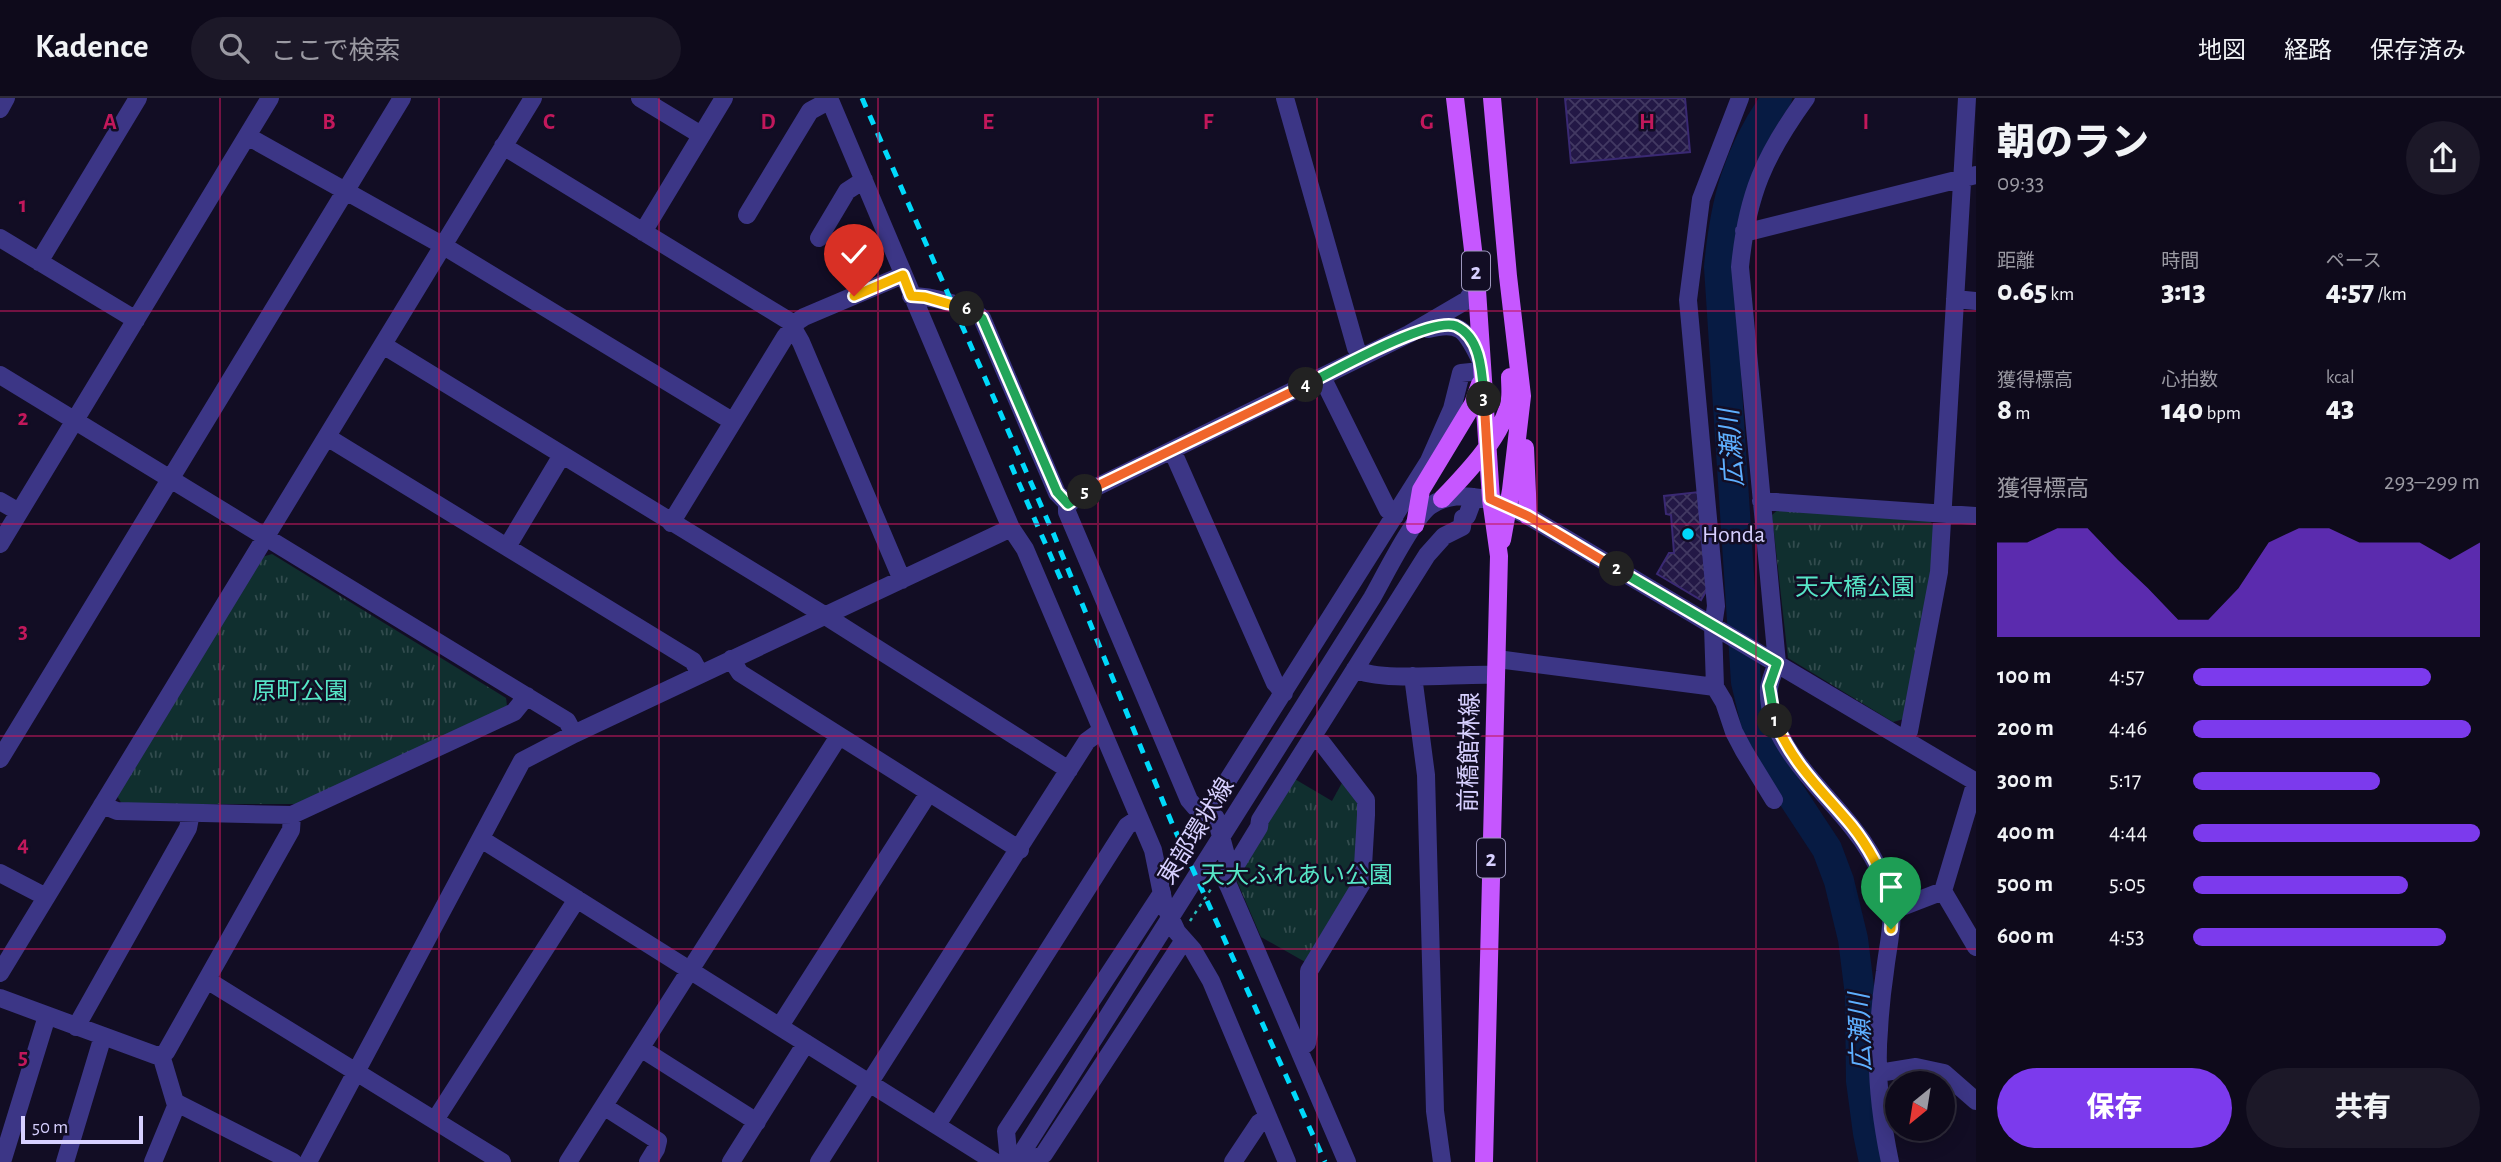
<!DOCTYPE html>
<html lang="ja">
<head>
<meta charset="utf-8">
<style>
  :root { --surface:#0e0a1b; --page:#1c1828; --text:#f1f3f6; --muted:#9b9aa3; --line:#2e2b3a; --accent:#7c3aed }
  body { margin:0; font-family:"Alegreya Sans","Noto Sans JP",sans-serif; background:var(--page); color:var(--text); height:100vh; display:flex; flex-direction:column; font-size:26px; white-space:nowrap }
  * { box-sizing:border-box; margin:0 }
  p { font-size:23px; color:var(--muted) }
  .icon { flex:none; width:38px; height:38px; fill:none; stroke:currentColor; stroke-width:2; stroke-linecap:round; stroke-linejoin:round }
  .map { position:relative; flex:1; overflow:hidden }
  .details { display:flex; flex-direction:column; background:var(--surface); width:525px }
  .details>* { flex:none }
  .needle { width:46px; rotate:210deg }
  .tools { position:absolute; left:1885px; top:973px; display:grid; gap:14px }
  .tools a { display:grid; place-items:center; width:70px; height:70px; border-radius:50%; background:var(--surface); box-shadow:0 4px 18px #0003,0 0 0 2px var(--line); font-size:35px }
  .scale { position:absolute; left:21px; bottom:18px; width:122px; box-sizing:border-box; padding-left:7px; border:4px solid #d7d0ff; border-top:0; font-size:19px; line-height:24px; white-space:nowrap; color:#d7d0ff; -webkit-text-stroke:5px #120d24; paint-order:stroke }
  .pin { position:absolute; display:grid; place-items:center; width:60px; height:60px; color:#fff; margin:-72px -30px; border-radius:50% 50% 50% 0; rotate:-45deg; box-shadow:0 0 7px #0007 }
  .pin .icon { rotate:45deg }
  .km { position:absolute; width:35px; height:35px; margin:-18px; border-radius:50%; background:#222; color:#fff; font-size:19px; line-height:35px; text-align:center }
  .round { display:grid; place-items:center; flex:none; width:74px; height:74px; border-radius:37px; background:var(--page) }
  .summary { display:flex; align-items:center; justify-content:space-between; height:119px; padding:0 21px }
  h1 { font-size:38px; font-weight:800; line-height:52px }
  .stats { display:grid; grid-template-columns:repeat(3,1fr); gap:10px; height:119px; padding:7px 21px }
  .stats div { display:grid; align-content:center }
  .stats b { font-size:30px; font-weight:800 }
  .stats small { font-size:19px; font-weight:400 }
  .stats p { font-size:19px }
  .chart { height:196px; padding:14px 21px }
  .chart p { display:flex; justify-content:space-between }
  .chart svg { width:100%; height:126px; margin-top:7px; fill:var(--accent); opacity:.7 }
  .primary-button { display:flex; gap:14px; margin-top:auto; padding:14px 21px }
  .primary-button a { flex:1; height:80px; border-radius:42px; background:var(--accent); color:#fff; font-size:28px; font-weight:800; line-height:80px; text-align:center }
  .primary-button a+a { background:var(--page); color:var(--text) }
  ul { padding:0 21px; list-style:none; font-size:23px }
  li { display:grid; grid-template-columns:112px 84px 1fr; align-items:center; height:52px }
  li i { height:18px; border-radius:9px; background:var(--accent) }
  header { display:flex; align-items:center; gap:42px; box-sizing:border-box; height:98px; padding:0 35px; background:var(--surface); border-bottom:2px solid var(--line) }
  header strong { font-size:33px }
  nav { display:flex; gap:38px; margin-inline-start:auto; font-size:24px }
  .search { width:490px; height:63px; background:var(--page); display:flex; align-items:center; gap:18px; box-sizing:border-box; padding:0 24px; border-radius:38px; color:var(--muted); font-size:26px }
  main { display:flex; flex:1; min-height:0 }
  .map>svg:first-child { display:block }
  .grass { fill:url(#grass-tufts) }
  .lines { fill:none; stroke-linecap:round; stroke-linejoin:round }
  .river { stroke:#071b43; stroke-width:30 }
  .building { fill:url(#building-cross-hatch); stroke:#3a2973; stroke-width:2 }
  .path { stroke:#28bbb7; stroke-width:2.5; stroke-dasharray:3.5 5; stroke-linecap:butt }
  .minor { stroke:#3c3686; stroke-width:18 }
  .major { stroke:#c657ff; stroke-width:18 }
  .rail { stroke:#00d9fb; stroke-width:5; stroke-dasharray:10 9; stroke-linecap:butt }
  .split-1-casing { stroke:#fff; stroke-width:14 }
  .split-2-casing { stroke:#fff; stroke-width:14 }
  .split-3-casing { stroke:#fff; stroke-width:14 }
  .split-4-casing { stroke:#fff; stroke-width:14 }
  .split-5-casing { stroke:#fff; stroke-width:14 }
  .split-6-casing { stroke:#fff; stroke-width:14 }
  .split-7-casing { stroke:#fff; stroke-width:14 }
  .split-1 { stroke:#f5b400; stroke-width:9 }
  .split-2 { stroke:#22a559; stroke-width:9 }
  .split-3 { stroke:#f0652b; stroke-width:9 }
  .split-4 { stroke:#22a559; stroke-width:9 }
  .split-5 { stroke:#f0652b; stroke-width:9 }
  .split-6 { stroke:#22a559; stroke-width:9 }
  .split-7 { stroke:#f5b400; stroke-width:9 }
  .grid { fill:none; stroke:#c2185b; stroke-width:2; stroke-opacity:0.55 }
  .poi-dot { fill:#00d9fb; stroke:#120d24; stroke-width:2.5 }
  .labels { text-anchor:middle; stroke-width:5; stroke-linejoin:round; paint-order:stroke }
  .shield { fill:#120d24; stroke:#9c96bd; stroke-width:2 }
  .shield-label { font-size:23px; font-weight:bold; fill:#d7d0ff }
  .poi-label { font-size:24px; fill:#d7d0ff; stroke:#120d24; text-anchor:start }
  .park-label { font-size:24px; fill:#56e5c6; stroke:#120d24 }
  .street-label { font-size:24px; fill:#d7d0ff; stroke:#120d24 }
  .water-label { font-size:26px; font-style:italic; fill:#5eafff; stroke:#120d24 }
  .grid-label { font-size:23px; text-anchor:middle; font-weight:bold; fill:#c2185b; stroke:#120d24; stroke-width:5; stroke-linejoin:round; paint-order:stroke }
</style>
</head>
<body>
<header>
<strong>Kadence</strong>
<div class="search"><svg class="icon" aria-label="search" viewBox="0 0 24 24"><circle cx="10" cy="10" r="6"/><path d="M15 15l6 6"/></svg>ここで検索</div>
<nav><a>地図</a><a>経路</a><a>保存済み</a></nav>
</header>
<main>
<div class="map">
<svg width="1976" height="1064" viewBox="0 0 1976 1064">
  <defs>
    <pattern id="grass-tufts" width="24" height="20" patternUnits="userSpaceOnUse" patternTransform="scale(1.75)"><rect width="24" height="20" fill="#102f2f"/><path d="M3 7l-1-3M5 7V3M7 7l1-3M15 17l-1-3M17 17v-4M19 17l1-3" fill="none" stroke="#324c4e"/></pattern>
    <pattern id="building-cross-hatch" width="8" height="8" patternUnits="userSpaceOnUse" patternTransform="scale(1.75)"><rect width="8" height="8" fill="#231846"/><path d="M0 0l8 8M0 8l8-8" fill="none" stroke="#423962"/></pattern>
  </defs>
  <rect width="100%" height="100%" fill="#120d24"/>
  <path class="grass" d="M1780,410l148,11 7,8 -2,46 -29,146 -11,3 -105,-64 -16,-143z
    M272,456l234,144 1,8 -210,98h-175l-5,-8 145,-239z
    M1293,680l39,23 11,-20 18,23 -5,76 -49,83 -46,-26 -25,-58 1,-10z"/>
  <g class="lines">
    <path class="river" d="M1777,0c-39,54 -52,104 -58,169l27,415 11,46 18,42 52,79 12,32 14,58 7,56 1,86 7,52 6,29"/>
  </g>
  <path class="building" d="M1565,0h120l5,54 -119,11z
    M1699,394l11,92 -9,16 -44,-26 12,-21h5l-3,-38 -5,-1 -2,-18z"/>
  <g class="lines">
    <path class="path" d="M1190,823l21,-32"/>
    <path class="minor" d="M640,0l61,37
      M829,0l169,400 13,30 14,21 128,301 11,54 13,28 16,18 18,31 76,181
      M1285,0l71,250 5,9
      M1740,0l-39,101 -13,101 28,306 -3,20 2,61 9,15 10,30 10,19 30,49
      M1806,0c-42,58 -59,97 -66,169l37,396c-3,8 -7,17 -8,25 -3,55 53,100 83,139 14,17 27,40 35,60 10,27 1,56 -2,84 -3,20 -5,39 -6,59 -4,44 2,89 11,132
      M0,11l6,-11
      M247,38l195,109 290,176
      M503,48l286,175 12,21 101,238
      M747,117l63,-104 20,-11
      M1744,133h8l224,-56
      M643,134l81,-134
      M0,140l136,82
      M819,140l28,-47 17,-11
      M39,164l99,-164
      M911,198c19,0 57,9 71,22l75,175 11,11
      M1955,201l21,2
      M1428,231c34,-9 38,3 52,30
      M383,247l441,270 245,155
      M0,277l567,346 7,13
      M1322,279l66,133 7,6
      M327,339l366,224 7,13
      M1172,352l103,233 9,10
      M0,403l19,11
      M1761,403l215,15
      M671,425l114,-186 13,-16 6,-4 99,-42
      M0,446l270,-446
      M507,449l55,-92
      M731,561l9,14 280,177
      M1497,561l218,28
      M1355,571c25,14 108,4 141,6
      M1413,578l13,99 9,336 7,51
      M1904,641l5,-8 30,-159 28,-474
      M0,661l402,-661
      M1976,683l-33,110 33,56
      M102,707l15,6 175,4 222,-103 13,-16
      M1210,716l4,-12 215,-341 23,-52 9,-36 20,-2
      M481,741l514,323
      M1230,772l4,-2 25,-41 1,-7 167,-265 17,-19 18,-9 1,-9 4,-2 7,-19
      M0,775l46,24
      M1892,809l12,-1 39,-15
      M0,875l533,-875
      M207,882l295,182
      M0,900l155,57h6l5,-3 125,-222 1,-15
      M780,928l148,-232
      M76,929l112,-199 3,-15
      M642,951l115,73
      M1299,951l8,-6 2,-10v-62l53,-88 4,-68v-15l-44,-57 -10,-5
      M161,957l14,47 118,60
      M1879,975l37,-6 28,6 32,28
      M605,1009l53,34 -2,8 -8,13
      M435,1022l142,-221
      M937,1027l190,-299 12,-8
      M2,1064l45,-146
      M65,1064l38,-126
      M153,1064l24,-58
      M308,1064l214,-401 52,-27 437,-206
      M568,1064l271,-426
      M731,1064l75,-119
      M819,1064l268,-421 15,-11
      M1009,1064l-3,-31 156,-238
      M1016,1064l356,-564c12,-21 41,-80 58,-92 29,-21 70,-4 98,10l448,266
      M1029,1064l15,-8 140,-214
      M1233,1064l26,-39 9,-6
      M1347,1064l-118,-275 -2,-4 3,-13 -14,-52 -21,-11 -6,-7 -122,-288v-6l9,-9 333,-163 58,-34 8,-12 1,-12"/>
    <path class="major" d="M1455,0l21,177 15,224 8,57 -15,606
      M1492,0l16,178 14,120 -11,94 -9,50
      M1525,350l3,68
      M1442,401c24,-25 62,-64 68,-100 1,-7 0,-15 0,-22
      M1415,427l6,-35 52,-86 7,-20"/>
    <path class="rail" d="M862,0l192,437 117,286 154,341
      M1011,367l52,119"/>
  </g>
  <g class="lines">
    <defs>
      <path id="split-1" d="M1775,623c18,44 47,69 77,105 16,20 30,47 39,72l1,9 -1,22"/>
      <path id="split-2" d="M1617,471l160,94 -8,23 6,35"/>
      <path id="split-3" d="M1484,301l6,100 38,17 89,53"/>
      <path id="split-4" d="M1306,287c26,-13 125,-69 150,-59 26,12 26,49 28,73"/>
      <path id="split-5" d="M1085,394l221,-107"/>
      <path id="split-6" d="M967,211l15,9 75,174 11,12 17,-12"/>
      <path id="split-7" d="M854,198l49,-21 8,21 14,1 42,12"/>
    </defs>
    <use href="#split-1" class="split-1-casing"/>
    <use href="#split-2" class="split-2-casing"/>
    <use href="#split-3" class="split-3-casing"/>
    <use href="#split-4" class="split-4-casing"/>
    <use href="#split-5" class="split-5-casing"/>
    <use href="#split-6" class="split-6-casing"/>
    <use href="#split-7" class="split-7-casing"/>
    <use href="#split-1" class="split-1"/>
    <use href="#split-2" class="split-2"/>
    <use href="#split-3" class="split-3"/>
    <use href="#split-4" class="split-4"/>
    <use href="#split-5" class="split-5"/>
    <use href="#split-6" class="split-6"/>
    <use href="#split-7" class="split-7"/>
  </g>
  <path class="grid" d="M220,0v1064M439,0v1064M659,0v1064M878,0v1064M1098,0v1064M1317,0v1064M1537,0v1064M1756,0v1064M0,213h1976M0,426h1976M0,638h1976M0,851h1976"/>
  <circle class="poi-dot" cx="1688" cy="436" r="7"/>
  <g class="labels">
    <g class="shield">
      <rect x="1462" y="153.5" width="28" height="39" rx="5"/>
      <rect x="1477" y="740.5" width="28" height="39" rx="5"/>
    </g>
    <g class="shield-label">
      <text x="1476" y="181">2</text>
      <text x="1491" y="768">2</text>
    </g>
    <g class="poi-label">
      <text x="1702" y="444">Honda</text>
    </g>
    <g class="park-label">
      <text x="1855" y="497">天大橋公園</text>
      <text x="300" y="601">原町公園</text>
      <text x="1297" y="785">天大ふれあい公園</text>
    </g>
    <g class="street-label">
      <text transform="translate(1469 654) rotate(-89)" y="8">前橋館林線</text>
      <text transform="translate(1196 733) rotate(-58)" y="8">東部環状線</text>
    </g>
    <g class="water-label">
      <text transform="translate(1731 350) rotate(-94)" y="9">広瀬川</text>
      <text transform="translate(1860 934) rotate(-92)" y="9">広瀬川</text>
    </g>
  </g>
  <g class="grid-label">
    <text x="110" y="31">A</text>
    <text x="329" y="31">B</text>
    <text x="549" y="31">C</text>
    <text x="768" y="31">D</text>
    <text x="988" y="31">E</text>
    <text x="1208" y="31">F</text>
    <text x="1427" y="31">G</text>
    <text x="1647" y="31">H</text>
    <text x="1866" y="31">I</text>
    <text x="23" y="114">1</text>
    <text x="23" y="327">2</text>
    <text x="23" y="540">3</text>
    <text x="23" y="753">4</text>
    <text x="23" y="966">5</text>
  </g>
</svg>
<div class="tools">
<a><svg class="needle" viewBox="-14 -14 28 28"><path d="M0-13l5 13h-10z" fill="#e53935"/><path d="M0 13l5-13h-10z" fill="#9b9aa3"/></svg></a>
</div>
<div class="scale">50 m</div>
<div class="pin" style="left:1891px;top:831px;background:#1e9e55"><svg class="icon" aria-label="arrive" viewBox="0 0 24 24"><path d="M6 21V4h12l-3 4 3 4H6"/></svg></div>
<div class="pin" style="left:854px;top:198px;background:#d93025"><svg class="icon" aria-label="check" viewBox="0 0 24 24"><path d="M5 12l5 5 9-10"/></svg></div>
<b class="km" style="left:1775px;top:623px">1</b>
<b class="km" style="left:1617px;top:471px">2</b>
<b class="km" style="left:1484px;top:301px">3</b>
<b class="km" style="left:1306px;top:287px">4</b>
<b class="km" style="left:1085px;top:394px">5</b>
<b class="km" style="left:967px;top:211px">6</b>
</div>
<section class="details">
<div class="summary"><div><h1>朝のラン</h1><p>09:33</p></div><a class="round"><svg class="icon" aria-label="share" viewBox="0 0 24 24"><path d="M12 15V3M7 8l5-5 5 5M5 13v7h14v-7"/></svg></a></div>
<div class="stats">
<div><p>距離</p><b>0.65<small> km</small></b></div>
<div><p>時間</p><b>3:13</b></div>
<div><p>ペース</p><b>4:57<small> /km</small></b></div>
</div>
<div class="stats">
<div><p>獲得標高</p><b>8<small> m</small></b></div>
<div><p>心拍数</p><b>140<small> bpm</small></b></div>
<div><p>kcal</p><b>43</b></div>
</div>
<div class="chart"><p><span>獲得標高</span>293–299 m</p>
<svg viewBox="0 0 160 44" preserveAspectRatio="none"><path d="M0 44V11L10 11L20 6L30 6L40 17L50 27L60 38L70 38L80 27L90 11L100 6L110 6L120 11L130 11L140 11L150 17L160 11V44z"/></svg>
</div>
<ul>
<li><b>100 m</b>4:57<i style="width:83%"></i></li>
<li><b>200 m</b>4:46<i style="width:97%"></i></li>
<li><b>300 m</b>5:17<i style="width:65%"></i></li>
<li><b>400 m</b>4:44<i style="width:100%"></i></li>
<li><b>500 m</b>5:05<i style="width:75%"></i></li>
<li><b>600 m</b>4:53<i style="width:88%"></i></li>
</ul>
<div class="primary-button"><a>保存</a><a>共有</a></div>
</section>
</main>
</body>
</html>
